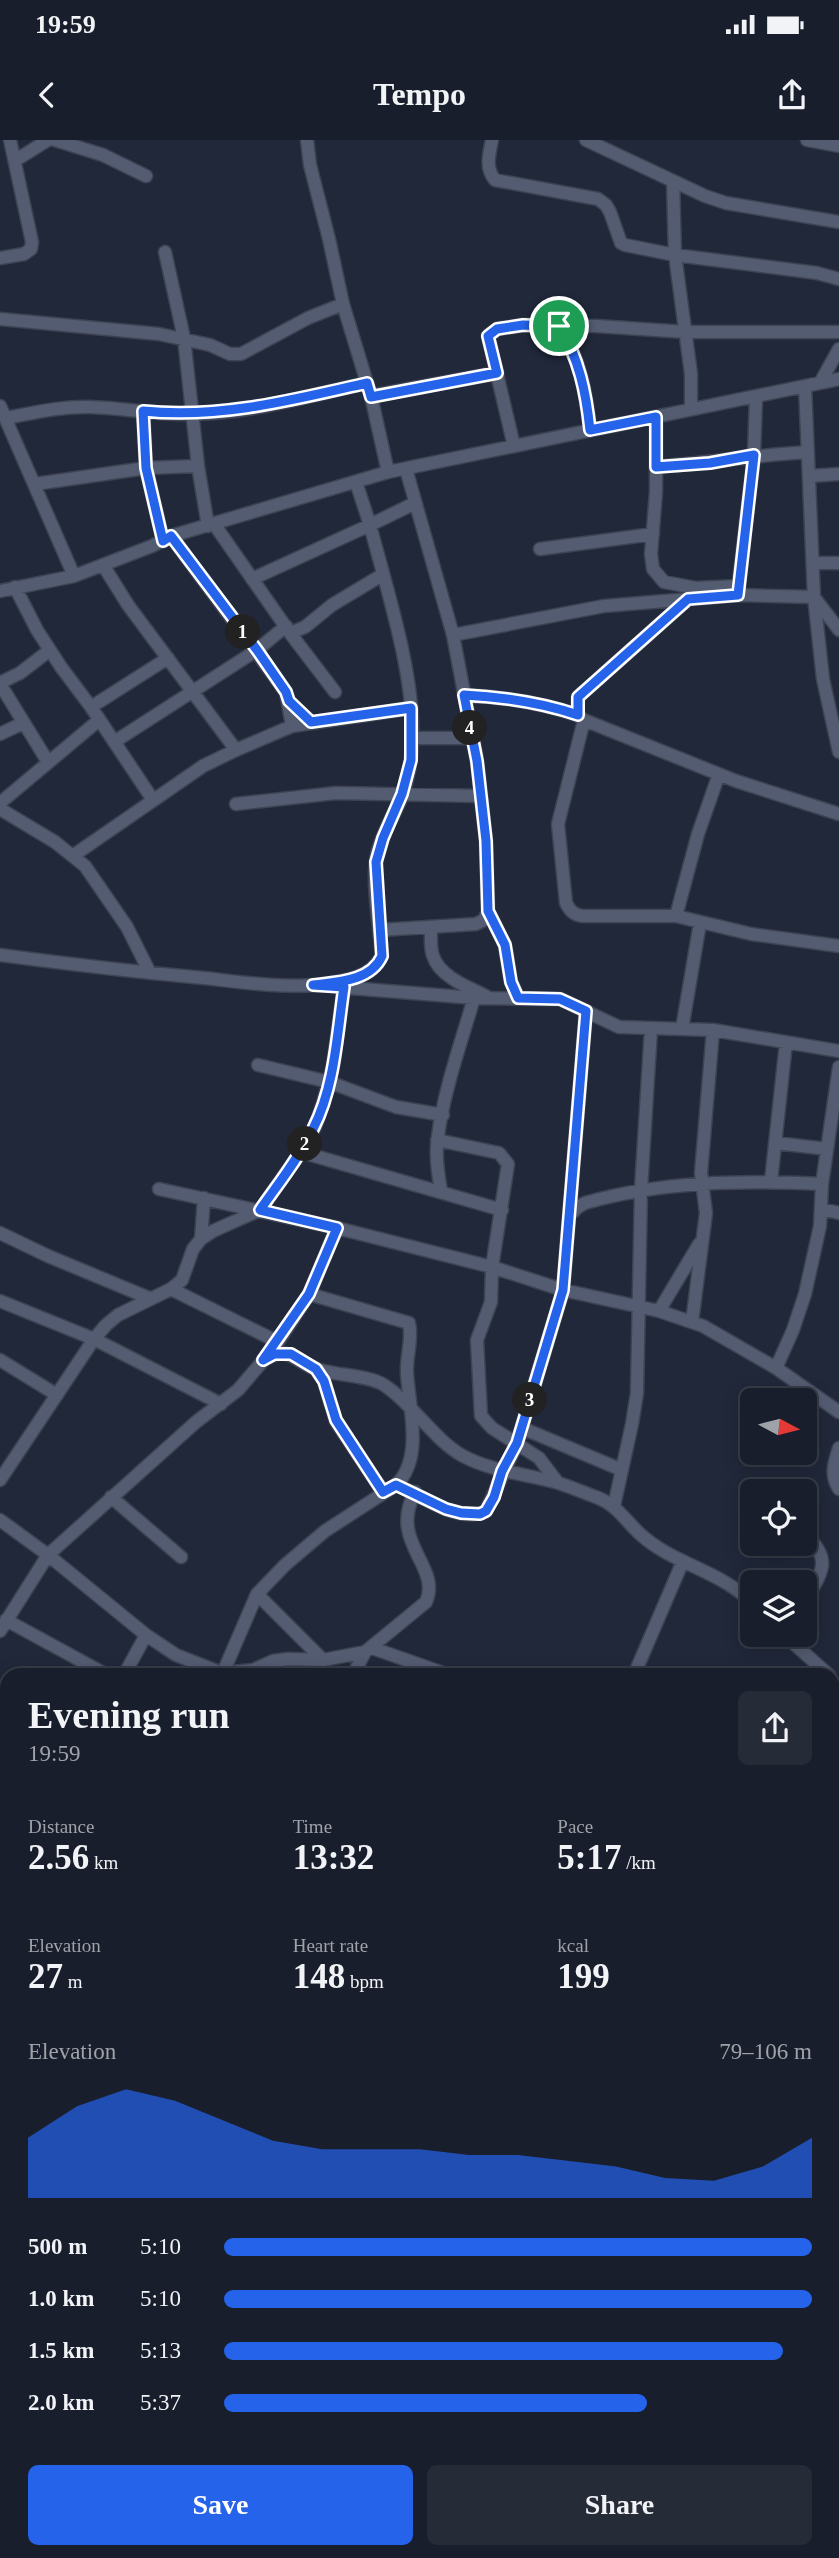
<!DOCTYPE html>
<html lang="en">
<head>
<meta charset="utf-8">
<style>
  :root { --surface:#191e2c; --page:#262b38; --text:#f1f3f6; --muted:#9fa2a9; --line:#373c48; --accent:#2563eb }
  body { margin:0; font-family:"Times New Roman",serif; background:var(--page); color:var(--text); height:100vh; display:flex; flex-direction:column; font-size:26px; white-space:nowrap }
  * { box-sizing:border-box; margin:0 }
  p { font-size:23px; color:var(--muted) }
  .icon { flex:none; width:38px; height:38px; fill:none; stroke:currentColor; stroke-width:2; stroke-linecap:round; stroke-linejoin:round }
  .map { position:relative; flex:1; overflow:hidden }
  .side { position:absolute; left:0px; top:1528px; width:840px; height:891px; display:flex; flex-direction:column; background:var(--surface); border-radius:21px 21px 0 0; box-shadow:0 4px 18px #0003,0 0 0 2px var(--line) }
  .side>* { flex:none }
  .needle { width:46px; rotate:97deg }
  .controls { position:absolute; left:740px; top:1248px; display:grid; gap:14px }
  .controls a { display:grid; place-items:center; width:77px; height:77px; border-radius:10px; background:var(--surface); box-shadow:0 4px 18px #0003,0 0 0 2px var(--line); font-size:35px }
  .pin { position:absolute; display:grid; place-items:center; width:60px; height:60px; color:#fff; margin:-30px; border:4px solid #fff; border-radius:50%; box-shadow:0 2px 7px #0007 }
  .km { position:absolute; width:35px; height:35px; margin:-18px; border-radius:50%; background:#222; color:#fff; font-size:19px; line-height:35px; text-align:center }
  .round { display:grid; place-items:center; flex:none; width:74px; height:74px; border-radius:10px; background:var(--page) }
  .summary { display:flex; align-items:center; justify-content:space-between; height:119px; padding:0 28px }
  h1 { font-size:38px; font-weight:800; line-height:52px }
  .figures { display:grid; grid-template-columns:repeat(3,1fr); gap:10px; height:119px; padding:7px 28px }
  .figures div { display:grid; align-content:center }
  .figures b { font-size:35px; font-weight:800 }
  .figures small { font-size:19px; font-weight:400 }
  .figures p { font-size:19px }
  .chart { height:196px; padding:14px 28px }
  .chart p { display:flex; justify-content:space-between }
  .chart svg { width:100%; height:126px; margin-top:7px; fill:var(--accent); opacity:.7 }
  .cta { display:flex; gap:14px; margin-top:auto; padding:14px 28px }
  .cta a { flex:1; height:80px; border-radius:10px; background:var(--accent); color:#fff; font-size:28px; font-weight:800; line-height:80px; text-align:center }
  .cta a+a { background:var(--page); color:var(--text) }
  ul { padding:0 28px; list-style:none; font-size:23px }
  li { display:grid; grid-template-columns:112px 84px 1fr; align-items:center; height:52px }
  li i { height:18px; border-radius:9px; background:var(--accent) }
  .status { display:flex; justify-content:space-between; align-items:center; height:49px; padding:0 35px; background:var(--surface); direction:ltr }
  .status svg { height:19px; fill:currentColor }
  header { display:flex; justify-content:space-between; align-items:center; height:91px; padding:0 28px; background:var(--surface); font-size:32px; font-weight:800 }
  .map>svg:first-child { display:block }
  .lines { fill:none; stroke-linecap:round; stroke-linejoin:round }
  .minor-casing { stroke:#3d4352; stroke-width:15 }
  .minor { stroke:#535c71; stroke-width:12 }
  .route-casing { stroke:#fff; stroke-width:14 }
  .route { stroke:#2563eb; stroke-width:9 }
</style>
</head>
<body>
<div class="status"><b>19:59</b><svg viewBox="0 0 49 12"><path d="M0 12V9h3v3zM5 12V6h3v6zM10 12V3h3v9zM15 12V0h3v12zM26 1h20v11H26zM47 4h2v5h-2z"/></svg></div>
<header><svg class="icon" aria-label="back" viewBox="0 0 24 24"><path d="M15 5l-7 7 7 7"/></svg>Tempo<svg class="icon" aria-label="share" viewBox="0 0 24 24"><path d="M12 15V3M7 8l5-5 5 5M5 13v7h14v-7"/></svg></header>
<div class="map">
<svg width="839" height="2418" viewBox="0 0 839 2418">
  <rect width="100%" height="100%" fill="#21283a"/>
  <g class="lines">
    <defs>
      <path id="minor" d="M55,0l48,15 43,21
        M307,0l3,25 19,74 14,65 28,92 17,76
        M492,0c-3,15 -7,28 3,40l103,19 8,6 4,7 11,31 4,2 50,10 142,18 22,6
        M586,0l119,56 21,7 113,19
        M807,0l32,6
        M16,20l32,-20
        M673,41l2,74 16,119v35
        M165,112l19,86 14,128 10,60
        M0,118l24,-4 7,-5 1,-7 -22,-102
        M0,179l159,15 51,11 20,9h11l67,-36 35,-14
        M559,186c21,32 27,66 31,104
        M820,243l19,-34
        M805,246l9,211 9,82 16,73
        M371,256l126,-23
        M0,266l74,170
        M143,271l3,57 17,73
        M656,277v75l-5,62 2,15 11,13 32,6 43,-2
        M5,278c28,-5 57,-12 85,-11 34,1 68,8 102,7 57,0 119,-19 175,-31
        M514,306l-26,-110 9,-7 26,-4 73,1 90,6h153
        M656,327c51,-4 101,-12 152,-15
        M406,329l47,166 24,126 9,80 2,70 17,34 6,37 7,15
        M810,336l29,-2
        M35,344l111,-16 52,-2
        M214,384l76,109 45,59
        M171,396l115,156 6,34
        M540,409l113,-15
        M814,423h25
        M103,425l25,40 108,145
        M252,439l118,-54 -14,-43
        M15,447l22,43 24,37 30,40 62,93
        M0,451l74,-15 78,-30 19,-10 217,-64 451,-93
        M738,451l16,-136 2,-58
        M688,459l-110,98 -1,18 7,5 152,61 103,33
        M290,493l15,-6 27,-22 50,-30
        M453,495l151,-29 134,-11 76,2 25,33
        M0,543l20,-10 30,-23
        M0,544l48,78
        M464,555c40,2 75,7 113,20
        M91,567l77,-49
        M584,580l-26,104 8,79c4,8 8,12 17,13h93l75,18 88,12
        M0,594l23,-11
        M412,598h60
        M114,602l143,-92 29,-24
        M0,663l99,-83
        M236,664l100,-11 145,3
        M0,669l55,33 30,24 42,61 23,46
        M74,715l129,-89 33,-16 56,-24 119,-18
        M676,776l22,-82 21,-60
        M431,787c0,9 -1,21 2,29 7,21 35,31 53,40
        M380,790l96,-6 8,-4 4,-9
        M0,815c68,9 135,17 204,23 36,4 76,10 112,7 24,-3 55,-6 66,-29 -2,-27 -11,-75 -5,-101 4,-20 17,-39 25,-59 6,-17 10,-39 10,-57 3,-64 -26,-152 -42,-214l45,-22
        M338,847l136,11 86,1 59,28 94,3 126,21
        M682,889l18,-106
        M258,925l71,17 67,25 47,8
        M437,1000l62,13 9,11 -16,103 -1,35 -14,38 4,76 11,12 47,30 19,25
        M776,1003l51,6
        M301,1012l201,58
        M771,1041l15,-138
        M159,1049l178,39 155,39 71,23 96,21 44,15 73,42 63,44
        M441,1051c-3,-18 -6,-36 -3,-55 6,-46 23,-93 36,-138
        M821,1069l18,4
        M570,1075l8,-8 7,-4c77,-22 158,-23 237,-19
        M0,1093l48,23 101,42
        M201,1099l3,-41
        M171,1149l107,53
        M309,1154l100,29c4,16 -3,33 -2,50 2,35 17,85 -11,112
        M0,1161l94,38 127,65
        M659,1171l40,-67
        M692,1182l14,-109 -5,-40 12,-143
        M0,1220l57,35
        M263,1220c24,-14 28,-3 48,7 20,9 56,7 73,18 28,18 50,55 79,71 28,15 62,18 92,26 14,4 27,10 41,15 20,7 29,23 44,37 34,31 80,36 112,69
        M776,1228l17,-38 12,-36 15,-68 2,-42 17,-117
        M316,1229l8,12 12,40 47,71
        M522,1288l100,42
        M839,1308c-5,15 -9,27 0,41
        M0,1340l94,-141 12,-14 12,-10 53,-26 11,-9 11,-31 8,-10 12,-8 47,-21 41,-58 14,-25 8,-24 10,-37 11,-79
        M111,1357l70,60
        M614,1366l18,-82 5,-31 4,-204 10,-160
        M0,1380l48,35 98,80 30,20 46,18 31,-3 20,-9 15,-2 35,1 42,-8 61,-50c16,-36 -38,-59 -11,-110
        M805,1394c28,26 17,38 0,67
        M257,1454l66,66
        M6,1480l101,55
        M0,1491l48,-76 148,-133 42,-32 36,-42 35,-54 28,-66
        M783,1494l46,41
        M372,1508l77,27
        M124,1535l22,-40
        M222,1535l35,-81 28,-29 40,-34 71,-46c27,10 61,39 90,26l31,-68 46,-153 23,-279
        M353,1535l12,-23
        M634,1535l49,-114
        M0,1697l7,2
        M833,1707l6,-6
        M0,1795l7,2
        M0,1882l7,2
        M0,1979l7,2
        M0,2001l7,-1
        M833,2037l6,4
        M0,2072l7,1
        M833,2102l6,3
        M0,2155l7,1
        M0,2209l7,3
        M833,2265l6,3
        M0,2347l5,-46
        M0,2400l7,6
        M14,2412l8,6
        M137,2412l11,6
        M314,2412l14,6
        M441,2412l1,6
        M620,2412l24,6
        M655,2412l1,6
        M736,2412l11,6
        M82,2418l5,-6"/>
    </defs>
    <use href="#minor" class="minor-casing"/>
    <use href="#minor" class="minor"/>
  </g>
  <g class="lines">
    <defs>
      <path id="route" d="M523,185l36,1c20,32 27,66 31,104l66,-13v50l54,-4 44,-8 -16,140 -50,4 -110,98v18c-38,-13 -74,-18 -114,-20l13,66 9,80 2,70 17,34 6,37 7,16 42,1 26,12 -23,279 -46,153 -15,28 -8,26 -8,14 -6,3 -19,-1 -15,-4 -50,-24 -13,7 -47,-72 -12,-39 -8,-12 -25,-15h-17l-11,6 46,-66 28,-66 -77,-18c18,-26 39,-52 53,-81 22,-43 24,-95 31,-142l-31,-2c25,-3 58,-4 69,-29l-6,-94 7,-24 19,-44 9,-34v-52l-100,14 -22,-21 -3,-9 -29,-42 -86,-114 -8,5 -17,-73 -3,-57c76,8 150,-11 224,-28l4,14 126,-24 -9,-37 9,-7z"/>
    </defs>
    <use href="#route" class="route-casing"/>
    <use href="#route" class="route"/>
  </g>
</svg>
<div class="controls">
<a><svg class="needle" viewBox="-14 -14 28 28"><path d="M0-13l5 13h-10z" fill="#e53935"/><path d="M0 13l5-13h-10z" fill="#9fa2a9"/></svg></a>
<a><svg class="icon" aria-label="locate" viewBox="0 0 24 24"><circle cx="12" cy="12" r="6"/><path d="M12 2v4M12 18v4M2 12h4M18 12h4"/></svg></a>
<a><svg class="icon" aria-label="layers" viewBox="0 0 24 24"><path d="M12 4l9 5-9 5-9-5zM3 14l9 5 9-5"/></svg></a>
</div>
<div class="pin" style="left:559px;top:186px;background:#1e9e55"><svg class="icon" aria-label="arrive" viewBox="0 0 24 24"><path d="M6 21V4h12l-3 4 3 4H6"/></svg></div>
<b class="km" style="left:243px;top:492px">1</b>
<b class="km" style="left:305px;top:1004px">2</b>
<b class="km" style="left:530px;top:1260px">3</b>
<b class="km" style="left:470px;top:588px">4</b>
<section class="side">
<div class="summary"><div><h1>Evening run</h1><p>19:59</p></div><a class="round"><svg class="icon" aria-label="share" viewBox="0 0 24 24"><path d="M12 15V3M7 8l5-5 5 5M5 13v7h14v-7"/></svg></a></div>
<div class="figures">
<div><p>Distance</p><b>2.56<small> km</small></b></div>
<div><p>Time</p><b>13:32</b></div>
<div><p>Pace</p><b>5:17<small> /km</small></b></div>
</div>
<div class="figures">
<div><p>Elevation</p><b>27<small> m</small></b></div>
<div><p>Heart rate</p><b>148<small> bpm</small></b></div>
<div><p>kcal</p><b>199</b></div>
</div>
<div class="chart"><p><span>Elevation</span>79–106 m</p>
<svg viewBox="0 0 160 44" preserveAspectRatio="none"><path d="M0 44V23L10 12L20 6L30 10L40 17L50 24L60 27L70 27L80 27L90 29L100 29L110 31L120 33L130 37L140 38L150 33L160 23V44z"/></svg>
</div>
<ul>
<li><b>500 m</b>5:10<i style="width:100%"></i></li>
<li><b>1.0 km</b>5:10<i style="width:100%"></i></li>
<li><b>1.5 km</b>5:13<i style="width:95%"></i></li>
<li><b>2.0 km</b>5:37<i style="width:72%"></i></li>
</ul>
<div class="cta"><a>Save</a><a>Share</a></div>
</section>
</div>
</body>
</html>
